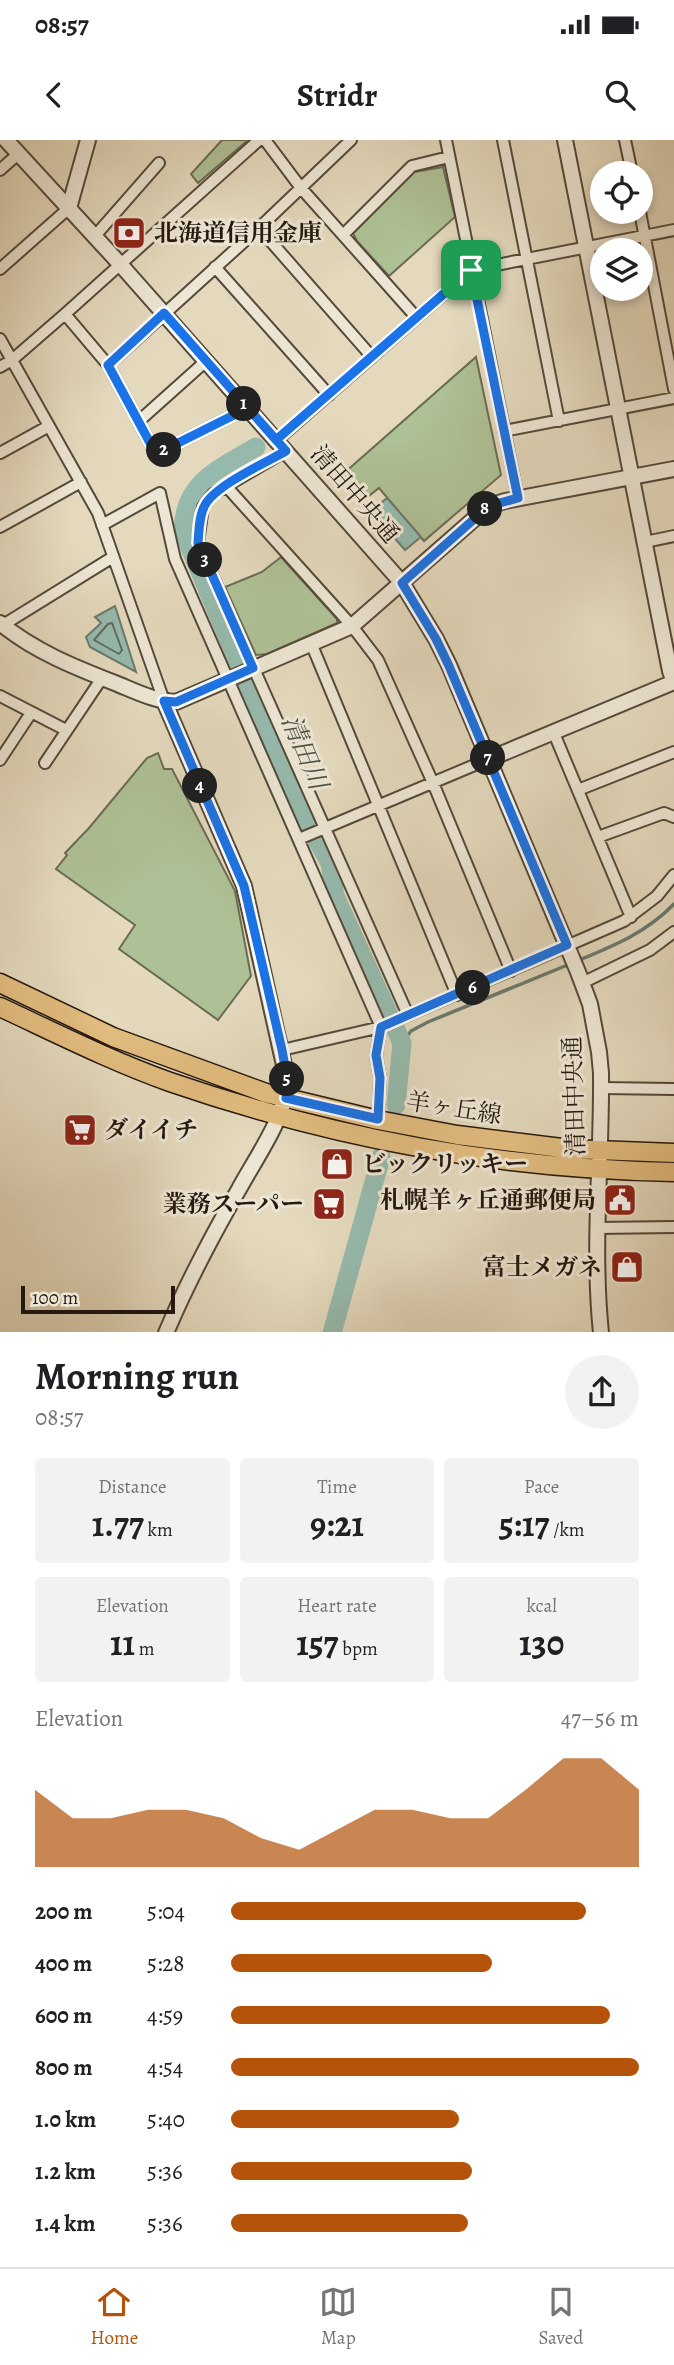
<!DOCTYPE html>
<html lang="en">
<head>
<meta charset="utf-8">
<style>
  :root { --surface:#fff; --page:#f2f2f2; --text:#202124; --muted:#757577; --line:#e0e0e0; --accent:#b45309 }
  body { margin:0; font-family:Alegreya,"Noto Serif JP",serif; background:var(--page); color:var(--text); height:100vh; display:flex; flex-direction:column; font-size:26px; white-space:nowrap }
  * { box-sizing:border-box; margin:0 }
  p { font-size:23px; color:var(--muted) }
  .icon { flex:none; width:38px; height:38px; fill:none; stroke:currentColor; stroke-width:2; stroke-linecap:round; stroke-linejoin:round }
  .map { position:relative; height:1192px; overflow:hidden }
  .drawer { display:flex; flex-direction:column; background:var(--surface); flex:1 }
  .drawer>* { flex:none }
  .tools { position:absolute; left:590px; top:21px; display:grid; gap:14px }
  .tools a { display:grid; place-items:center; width:63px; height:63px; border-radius:50%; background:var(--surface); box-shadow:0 4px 10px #0003; font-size:35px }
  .scale { position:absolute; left:21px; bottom:18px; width:154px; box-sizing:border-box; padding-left:7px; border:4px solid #251910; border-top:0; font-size:19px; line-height:24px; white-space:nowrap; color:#251910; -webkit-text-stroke:5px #ede6d4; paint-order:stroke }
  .pin { position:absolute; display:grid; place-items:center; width:60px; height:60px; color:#fff; margin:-30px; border-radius:14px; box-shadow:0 4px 10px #0006 }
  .km { position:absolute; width:35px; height:35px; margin:-18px; border-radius:50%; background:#222; color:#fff; font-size:19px; line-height:35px; text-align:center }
  .round { display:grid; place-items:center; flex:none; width:74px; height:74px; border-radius:37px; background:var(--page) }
  .summary { display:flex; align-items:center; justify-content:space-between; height:119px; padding:0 35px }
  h1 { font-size:38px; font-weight:700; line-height:52px }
  .metrics { display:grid; grid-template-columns:repeat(3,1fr); gap:10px; height:119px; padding:7px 35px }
  .metrics div { display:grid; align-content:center; border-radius:7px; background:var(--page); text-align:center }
  .metrics b { font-size:35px; font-weight:700 }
  .metrics small { font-size:19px; font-weight:400 }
  .metrics p { font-size:19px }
  .chart { height:196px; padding:14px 35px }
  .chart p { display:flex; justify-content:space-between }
  .chart svg { width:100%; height:126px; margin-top:7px; fill:var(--accent); opacity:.7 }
  ul { padding:0 35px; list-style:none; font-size:23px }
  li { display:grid; grid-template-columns:112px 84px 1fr; align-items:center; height:52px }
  li i { height:18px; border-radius:9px; background:var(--accent) }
  .status { display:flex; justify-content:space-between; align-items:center; height:49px; padding:0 35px; background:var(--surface); direction:ltr }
  .status svg { height:19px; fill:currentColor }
  header { display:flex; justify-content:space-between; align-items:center; height:91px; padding:0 35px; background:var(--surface); font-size:32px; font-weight:700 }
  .menu { display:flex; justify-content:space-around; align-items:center; height:98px; border-top:2px solid var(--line); background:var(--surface); font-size:19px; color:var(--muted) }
  .menu a { display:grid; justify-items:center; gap:4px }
  .menu .selected { color:var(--accent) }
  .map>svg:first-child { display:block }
  .green { fill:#aec095; stroke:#6a6c52; stroke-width:2 }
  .water { fill:#96baad; stroke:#697a6e; stroke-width:2 }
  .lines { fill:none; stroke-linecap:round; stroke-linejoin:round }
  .shore { stroke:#5e6a5e; stroke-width:2 }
  .stream { stroke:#697a6e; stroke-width:3.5 }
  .river { stroke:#96baad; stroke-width:19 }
  .minor-casing { stroke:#55493b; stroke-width:14 }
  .tertiary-casing { stroke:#55493b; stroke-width:18 }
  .primary-casing { stroke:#251910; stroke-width:21 }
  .minor { stroke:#ede6d4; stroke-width:10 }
  .tertiary { stroke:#ede6d4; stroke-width:14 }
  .primary { stroke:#e2bc7e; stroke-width:18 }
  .route-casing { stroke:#fff; stroke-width:14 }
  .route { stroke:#1a73e8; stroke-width:9 }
  .labels { text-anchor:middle; stroke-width:6; stroke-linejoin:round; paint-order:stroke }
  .poi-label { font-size:24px; font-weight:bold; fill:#251910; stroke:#ede6d4; text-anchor:start }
  .street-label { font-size:24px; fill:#251910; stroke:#ede6d4 }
  .water-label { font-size:26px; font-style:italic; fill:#4d5147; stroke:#ede6d4 }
</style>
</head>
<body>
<div class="status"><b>08:57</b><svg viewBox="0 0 49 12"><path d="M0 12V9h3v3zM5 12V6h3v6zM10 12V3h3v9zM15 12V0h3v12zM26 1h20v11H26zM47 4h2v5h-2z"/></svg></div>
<header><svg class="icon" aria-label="back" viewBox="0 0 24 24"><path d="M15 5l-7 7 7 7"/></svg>Stridr<svg class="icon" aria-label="search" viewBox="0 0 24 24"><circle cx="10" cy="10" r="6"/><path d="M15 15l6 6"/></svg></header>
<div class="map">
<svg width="674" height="1193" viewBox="0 0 674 1193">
  <rect width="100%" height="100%" fill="#e4d9bd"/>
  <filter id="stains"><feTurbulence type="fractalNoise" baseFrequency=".00286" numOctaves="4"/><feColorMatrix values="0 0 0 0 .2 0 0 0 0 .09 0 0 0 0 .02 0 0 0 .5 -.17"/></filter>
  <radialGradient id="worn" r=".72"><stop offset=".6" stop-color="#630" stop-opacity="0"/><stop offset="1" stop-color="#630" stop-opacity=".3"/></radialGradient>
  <path class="green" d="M222,0h26l-50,43 -7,-9z
    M443,27l12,50 -66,59 -32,-35 -4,-8 61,-61z
    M476,217l25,118 -77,66 -45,-53 -20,16 -16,-30z
    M281,417l56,62v4l-70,31 -11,1 -31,-68 37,-15z
    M158,613l6,16h8l63,122 16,85 -33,44 -99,-71 16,-24 -79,-56 11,-14 -2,-2 24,-25 58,-70z"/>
  <path class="water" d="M387,358l34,39 -16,13 -34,-39z
    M115,466l21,66 -46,-25 -4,-10 15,-14 -6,-6z"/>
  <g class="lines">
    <path class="shore" d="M112,483l10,27 -3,4 -25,-14 14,-16z"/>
    <path class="stream" d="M577,821c36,-15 69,-28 97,-57
      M402,903l9,-12 17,-9 142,-58"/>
    <path class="river" d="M256,307c-38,23 -72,35 -73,84l117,279 30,53 5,33 67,147 -6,62
      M332,1193l49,-176"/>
    <defs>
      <path id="minor" d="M265,0l36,48 115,129
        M446,0l72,358
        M503,0l56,281
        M625,0l7,33
        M0,30l18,-16
        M640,72l34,177
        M259,88l113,129
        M343,95l69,-69 37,-9
        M95,96l64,-73
        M215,127l114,128
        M0,129l69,-61
        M65,174l43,51 48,89 92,-46
        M0,199l98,174 66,188
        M108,225l151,-137 92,-88
        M0,227l12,-7 53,-46 194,-174
        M139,281l67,-60
        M504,291l170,-33
        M277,300l194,-170 203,-40
        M286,311l-73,43 -10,13 -5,36 210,472
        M0,313l49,-27
        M226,346l126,140 26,34 55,123 78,188
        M102,385l58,-32 15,66 206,468 -5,28 4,23 -2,42
        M0,387l81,-45
        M645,402l29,-6
        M3,485l110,-68
        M311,503l146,352
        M0,556l66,34
        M553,591l78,186
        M0,620l31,-47
        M45,623l57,-85
        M578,650l96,-38
        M598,697l66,-24 10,4
        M299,699l190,-80
        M582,843l68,-33 24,-18
        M282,910l99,-23 243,-106 33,-25 17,-21
        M601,948l73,1
        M596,1088l78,-1"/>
      <path id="tertiary" d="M6,0l114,124 282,319 34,56 13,26 129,307 12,32 9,48 2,21c1,87 -9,173 0,260
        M565,0l105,531 4,11
        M69,68l19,-68
        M0,483c34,28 74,44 115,60 20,8 39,18 61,19l176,-76 137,-120 16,-5 169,-32
        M164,561l80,185 44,197c-5,38 -31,73 -49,106 -27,47 -52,94 -73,144
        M489,619l185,-77"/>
      <path id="primary" d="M0,843l113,54 153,56 112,27 79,15 113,14 104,4
        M0,867c56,26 111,54 170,75 166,57 329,87 504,90"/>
    </defs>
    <use href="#minor" class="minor-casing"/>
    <use href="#tertiary" class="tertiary-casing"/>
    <use href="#primary" class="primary-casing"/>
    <use href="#minor" class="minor"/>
    <use href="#tertiary" class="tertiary"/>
    <use href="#primary" class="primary"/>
  </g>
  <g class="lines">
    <defs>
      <path id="route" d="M471,130l-195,170 -112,-127 -56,52 48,89 92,-46 38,43c-21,12 -70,34 -81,54 -6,10 -6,26 -7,38l55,125 -77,34 -12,-1 80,185 38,164 6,33 -2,15 92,21 2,-41 -4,-23 5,-28 186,-82 -118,-279 -13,-27 -34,-56 87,-77 29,-8 -47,-228"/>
    </defs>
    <use href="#route" class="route-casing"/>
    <use href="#route" class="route"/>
  </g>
  <defs>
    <symbol id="bank-square" viewBox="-11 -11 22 22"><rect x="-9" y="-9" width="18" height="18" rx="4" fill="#8f2418" stroke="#ede6d4"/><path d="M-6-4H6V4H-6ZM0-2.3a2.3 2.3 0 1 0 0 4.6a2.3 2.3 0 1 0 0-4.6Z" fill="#fff"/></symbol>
    <symbol id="supermarket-square" viewBox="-11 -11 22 22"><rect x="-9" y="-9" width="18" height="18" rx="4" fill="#8f2418" stroke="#ede6d4"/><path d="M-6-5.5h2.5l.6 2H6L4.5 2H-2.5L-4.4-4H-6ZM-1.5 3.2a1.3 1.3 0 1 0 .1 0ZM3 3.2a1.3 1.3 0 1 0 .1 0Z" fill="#fff"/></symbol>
    <symbol id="shop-square" viewBox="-11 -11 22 22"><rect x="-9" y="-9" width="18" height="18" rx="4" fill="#8f2418" stroke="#ede6d4"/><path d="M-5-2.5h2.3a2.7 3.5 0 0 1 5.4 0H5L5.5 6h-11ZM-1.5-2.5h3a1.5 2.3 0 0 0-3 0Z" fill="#fff"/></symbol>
    <symbol id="civic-square" viewBox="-11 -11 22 22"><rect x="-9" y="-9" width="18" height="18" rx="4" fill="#8f2418" stroke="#ede6d4"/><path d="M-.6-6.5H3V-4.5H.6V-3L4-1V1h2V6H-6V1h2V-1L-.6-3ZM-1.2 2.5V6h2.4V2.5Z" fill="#fff"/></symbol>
  </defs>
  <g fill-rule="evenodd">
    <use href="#bank-square" x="110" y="74" width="38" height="38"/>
    <use href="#supermarket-square" x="61" y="971" width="38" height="38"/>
    <use href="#shop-square" x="318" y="1005" width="38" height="38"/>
    <use href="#civic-square" x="601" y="1041" width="38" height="38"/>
    <use href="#supermarket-square" x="310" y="1045" width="38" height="38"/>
    <use href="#shop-square" x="608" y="1108" width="38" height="38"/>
  </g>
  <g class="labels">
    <g class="poi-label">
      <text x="154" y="101">北海道信用金庫</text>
      <text x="104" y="998">ダイイチ</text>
      <text x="362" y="1032">ビックリッキー</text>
      <text x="596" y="1068" text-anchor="end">札幌羊ヶ丘通郵便局</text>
      <text x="304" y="1072" text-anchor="end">業務スーパー</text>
      <text x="602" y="1135" text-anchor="end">富士メガネ</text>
    </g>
    <g class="street-label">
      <text transform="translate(355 354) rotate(49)" y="8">清田中央通</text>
      <text transform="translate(574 956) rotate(-92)" y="8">清田中央通</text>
      <text transform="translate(454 968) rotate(9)" y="8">羊ヶ丘線</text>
    </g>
    <g class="water-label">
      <text transform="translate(305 612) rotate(67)" y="9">清田川</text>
    </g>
  </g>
  <rect width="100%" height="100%" filter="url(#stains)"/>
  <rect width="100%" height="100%" fill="url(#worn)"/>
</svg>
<div class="tools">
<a><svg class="icon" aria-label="locate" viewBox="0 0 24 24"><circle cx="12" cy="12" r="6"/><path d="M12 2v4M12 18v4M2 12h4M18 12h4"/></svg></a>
<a><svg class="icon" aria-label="layers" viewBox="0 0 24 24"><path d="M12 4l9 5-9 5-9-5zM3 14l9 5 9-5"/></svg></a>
</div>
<div class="scale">100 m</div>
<div class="pin" style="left:471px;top:130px;background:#1e9e55"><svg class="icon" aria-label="arrive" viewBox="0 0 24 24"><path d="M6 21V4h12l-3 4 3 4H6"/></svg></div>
<b class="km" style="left:244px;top:264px">1</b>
<b class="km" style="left:164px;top:310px">2</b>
<b class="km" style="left:205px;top:420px">3</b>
<b class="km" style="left:200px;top:646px">4</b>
<b class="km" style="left:287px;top:939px">5</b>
<b class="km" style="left:473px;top:848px">6</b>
<b class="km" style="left:488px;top:618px">7</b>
<b class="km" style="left:485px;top:369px">8</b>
</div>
<section class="drawer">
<div class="summary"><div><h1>Morning run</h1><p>08:57</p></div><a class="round"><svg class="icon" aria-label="share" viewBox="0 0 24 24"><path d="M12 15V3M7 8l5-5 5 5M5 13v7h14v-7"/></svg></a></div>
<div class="metrics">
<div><p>Distance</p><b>1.77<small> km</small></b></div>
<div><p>Time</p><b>9:21</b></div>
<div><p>Pace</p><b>5:17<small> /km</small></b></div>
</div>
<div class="metrics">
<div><p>Elevation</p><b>11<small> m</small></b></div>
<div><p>Heart rate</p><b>157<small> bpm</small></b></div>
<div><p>kcal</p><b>130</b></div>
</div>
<div class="chart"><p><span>Elevation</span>47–56 m</p>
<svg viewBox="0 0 160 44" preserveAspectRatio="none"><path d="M0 44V17L10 27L20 27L30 24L40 24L50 27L60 34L70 38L80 31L90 24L100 24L110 27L120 27L130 17L140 6L150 6L160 17V44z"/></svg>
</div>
<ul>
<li><b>200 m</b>5:04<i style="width:87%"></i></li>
<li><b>400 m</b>5:28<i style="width:64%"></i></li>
<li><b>600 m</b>4:59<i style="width:93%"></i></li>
<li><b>800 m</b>4:54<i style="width:100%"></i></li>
<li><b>1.0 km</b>5:40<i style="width:56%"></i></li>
<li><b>1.2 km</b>5:36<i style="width:59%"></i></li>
<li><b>1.4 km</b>5:36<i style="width:58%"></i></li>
</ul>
</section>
<nav class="menu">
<a class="selected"><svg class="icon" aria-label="home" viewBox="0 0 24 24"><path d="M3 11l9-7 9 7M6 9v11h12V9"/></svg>Home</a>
<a><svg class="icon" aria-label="map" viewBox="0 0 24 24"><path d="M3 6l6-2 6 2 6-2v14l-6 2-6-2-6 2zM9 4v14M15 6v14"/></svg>Map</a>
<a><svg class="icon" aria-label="saved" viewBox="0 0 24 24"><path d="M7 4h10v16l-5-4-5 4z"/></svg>Saved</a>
</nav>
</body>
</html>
